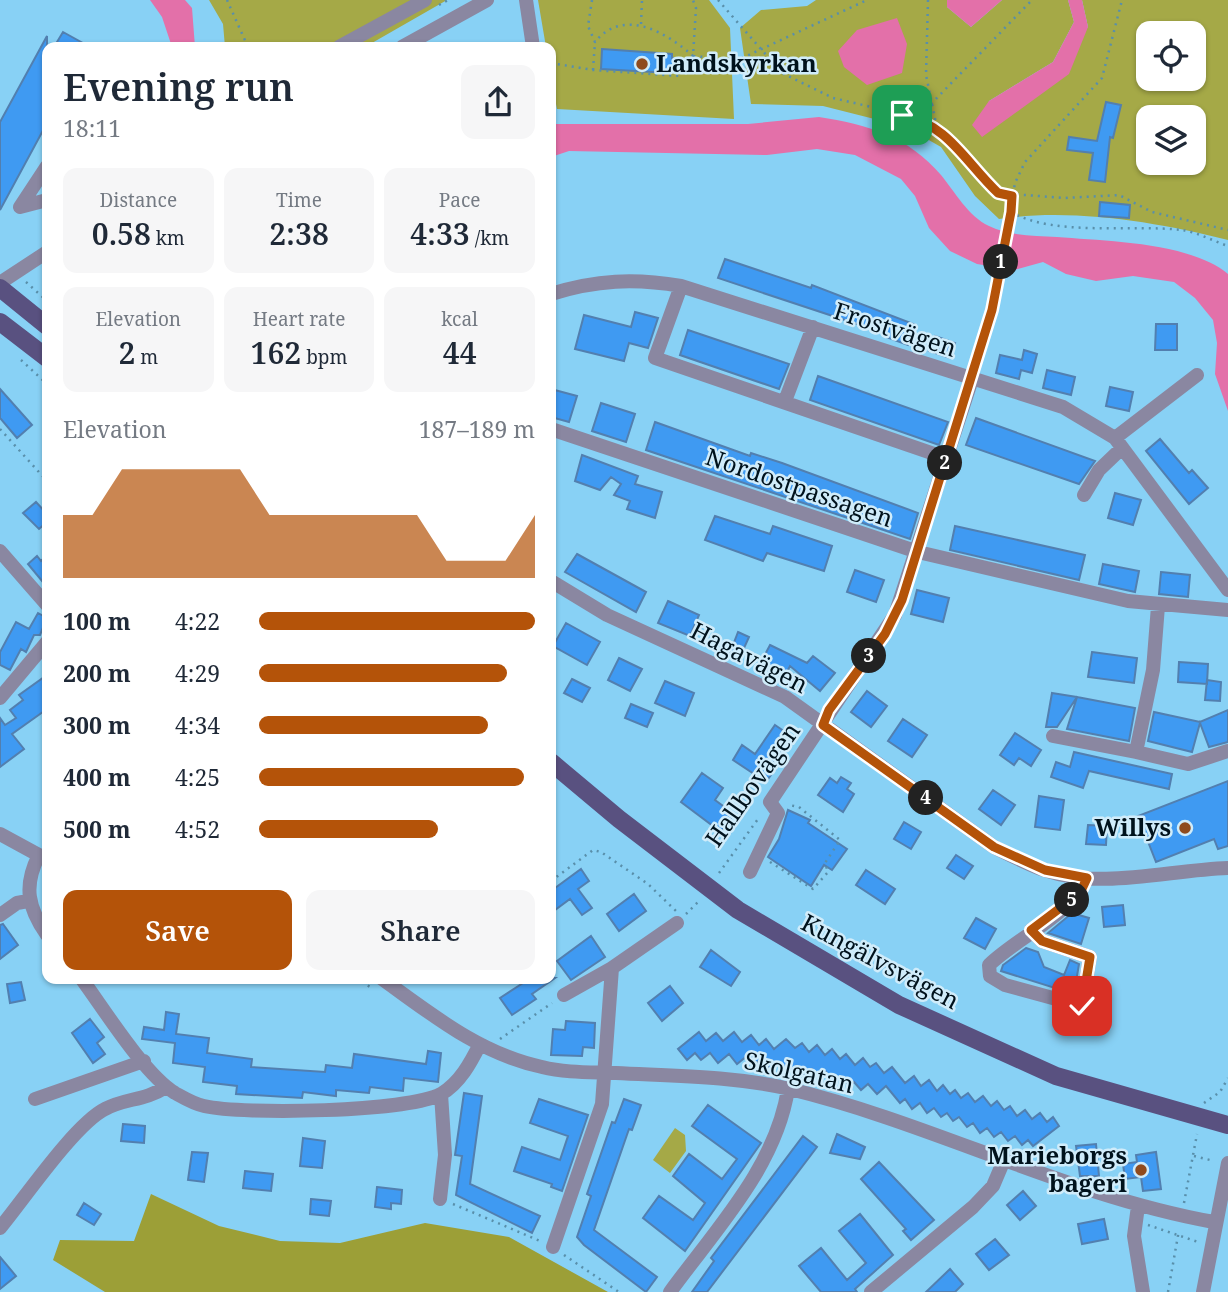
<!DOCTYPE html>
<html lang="en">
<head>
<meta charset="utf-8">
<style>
  :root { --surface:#fff; --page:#f6f6f7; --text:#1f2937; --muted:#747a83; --accent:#b45309 }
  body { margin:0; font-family:"Noto Serif",serif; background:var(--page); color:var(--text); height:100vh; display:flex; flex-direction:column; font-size:26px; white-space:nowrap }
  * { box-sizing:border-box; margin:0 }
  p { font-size:23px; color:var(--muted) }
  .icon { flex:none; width:38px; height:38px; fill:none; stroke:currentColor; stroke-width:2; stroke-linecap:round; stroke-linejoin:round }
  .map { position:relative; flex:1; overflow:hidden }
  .sheet { position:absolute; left:42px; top:42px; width:514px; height:942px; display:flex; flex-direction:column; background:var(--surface); border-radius:14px; box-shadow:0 2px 5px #0004 }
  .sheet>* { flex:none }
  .buttons { position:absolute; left:1136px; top:21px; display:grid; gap:14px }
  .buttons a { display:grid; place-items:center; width:70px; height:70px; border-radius:14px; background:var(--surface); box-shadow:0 2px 5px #0004; font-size:35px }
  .pin { position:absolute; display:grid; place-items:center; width:60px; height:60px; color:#fff; margin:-30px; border-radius:14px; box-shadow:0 4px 10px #0006 }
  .km { position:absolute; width:35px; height:35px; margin:-18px; border-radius:50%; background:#222; color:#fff; font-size:19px; line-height:35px; text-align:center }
  .round { display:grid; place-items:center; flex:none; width:74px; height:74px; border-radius:14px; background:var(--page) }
  .headline { display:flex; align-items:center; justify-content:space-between; height:119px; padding:0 21px }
  h1 { font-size:38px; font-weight:600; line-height:52px }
  .figures { display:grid; grid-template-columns:repeat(3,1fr); gap:10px; height:119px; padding:7px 21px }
  .figures div { display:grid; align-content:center; border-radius:14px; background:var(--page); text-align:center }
  .figures b { font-size:30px; font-weight:600 }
  .figures small { font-size:19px; font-weight:400 }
  .figures p { font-size:19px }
  .chart { height:196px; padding:14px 21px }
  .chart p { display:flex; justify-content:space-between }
  .chart svg { width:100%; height:126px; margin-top:7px; fill:var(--accent); opacity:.7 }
  .button { display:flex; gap:14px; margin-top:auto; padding:14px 21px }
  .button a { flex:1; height:80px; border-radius:14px; background:var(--accent); color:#fff; font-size:28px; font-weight:600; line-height:80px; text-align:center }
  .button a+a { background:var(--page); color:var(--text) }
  ul { padding:0 21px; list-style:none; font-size:23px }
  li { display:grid; grid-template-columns:112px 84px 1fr; align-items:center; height:52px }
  li i { height:18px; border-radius:9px; background:var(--accent) }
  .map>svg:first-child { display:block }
  .green { fill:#a5a947; fill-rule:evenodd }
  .forest { fill:#9c9f37 }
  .water { fill:#e370a9 }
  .building { fill:#3f9af2; stroke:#527faf; stroke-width:2 }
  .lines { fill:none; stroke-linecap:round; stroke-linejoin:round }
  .path { stroke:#598faa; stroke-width:2.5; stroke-dasharray:2 5; stroke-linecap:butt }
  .minor { stroke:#8a87a1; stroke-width:14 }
  .major { stroke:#595180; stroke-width:18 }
  .route-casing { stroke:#fff; stroke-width:14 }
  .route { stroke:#b45309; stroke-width:9 }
  .poi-dot { fill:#8f4b1e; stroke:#d0ecfa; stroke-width:2.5 }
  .labels { text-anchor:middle; stroke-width:5; stroke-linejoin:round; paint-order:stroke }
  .poi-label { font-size:24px; font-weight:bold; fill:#00121c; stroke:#d0ecfa; text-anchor:end }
  .street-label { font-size:24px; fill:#00121c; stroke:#d0ecfa }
</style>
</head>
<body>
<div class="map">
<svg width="1228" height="1292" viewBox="0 0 1228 1292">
  <rect width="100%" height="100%" fill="#88d1f5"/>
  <path class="green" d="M209,0h238l-82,47h-140l-2,-23z
    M538,0h171l21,28 4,91 -177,-10 -6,-30v-32h-5z
    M816,0h131v7l24,20 31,-27h66l6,22 -21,40 -64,39 -7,35 106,-109 -6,-27h146v240c-72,-18 -155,-32 -229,-21l-24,-23 -34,-49 -35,-20 -83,-21 -72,-2 -11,-76 21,-18 46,-4zM1148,33h46v46h-46zM1148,117h46v46h-46z
    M675,1128l10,7 1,16 -16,22 -17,-13z"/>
  <path class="forest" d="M151,1194l68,32 61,15 60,2 85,-20 84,14 99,55h-503l-52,-32 7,-20 74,1z"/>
  <path class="water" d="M150,0h35l7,8 3,39h-23l-10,-30z
    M947,0h55l-31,27 -24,-20z
    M1068,0h14l6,27 -19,47 -87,63 -10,-12 17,-24 64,-39 21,-40z
    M897,18l10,26 -5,29 -35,12 -23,-18 -6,-16 19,-21z
    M819,117c48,7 90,20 122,58 14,17 27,41 48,51 21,10 45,10 68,11 48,4 133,5 171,37v137l-13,-37 2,-31 -4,-23 -18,-22 -21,-16 -41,-6 -37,5 -30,-7 -23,-12 -29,8 -37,-6 -27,-13 -21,-23 -14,-32 -14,-17 -46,-24 -38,-6 -50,6 -198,-4 -18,6v-33h197z"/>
  <path class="building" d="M63,32l27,15h-36z
    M47,36v87l-47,87v-88z
    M602,49l70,5v4l10,1v11h-11l-1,3 -69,-4z
    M1106,102l15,3 -8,33 -3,-1 -5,45 -16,-2 4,-27 -26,-3 2,-13 28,4z
    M1100,202l30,3 -1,13 -30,-2z
    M725,259l86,29 1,-3 104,40 -8,20 -22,-8 1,-3 -169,-56z
    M635,312l23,6 -10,30 -19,-5 -5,18 -49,-12 9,-34 47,12z
    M1156,324h21v26h-22z
    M688,330l101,34 -10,25 -99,-34z
    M935,336l20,7 -5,15 -21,-7z
    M1024,350l13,4 -5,19 -11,-3 -2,9 -23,-6 4,-18 22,5z
    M1047,370l28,7 -4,18 -28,-7z
    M818,376l130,46 -9,23 -129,-45z
    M1110,387l23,5 -4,19 -23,-5z
    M0,389l32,36 -15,13 -17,-20z
    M551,389l26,7 -8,26 -18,-5z
    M601,403l34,11 -9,28 -34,-11z
    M976,418l119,43 -16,23 -113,-39z
    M655,422l95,34 1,-3 31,10 136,50 -8,26 -264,-89z
    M1160,439l29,34 3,-3 16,18 -19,16 -43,-53z
    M582,455l56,21 -3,8 27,8 -7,26 -28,-9 3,-8 -16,-6 7,-11 -10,-7 -11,13 -25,-9z
    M1115,493l26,7 -8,25 -25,-7z
    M36,502l11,12v8l-8,7 -16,-16z
    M715,516l55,18 3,-8 59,20 -8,25 -57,-18 -4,8 -58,-21z
    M955,526l130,29 -6,25 -129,-30z
    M577,554l69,38 -10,20 -71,-40z
    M47,555v32l-19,-23 9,-8 4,5z
    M1103,564l36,7 -4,21 -36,-8z
    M855,570l29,10 -8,22 -29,-10z
    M1161,572l29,3 -2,22 -29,-3z
    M917,590l32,8 -6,24 -32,-8z
    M668,601l31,14 -9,21 -32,-13z
    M38,613l9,5 -7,17h-6l-8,17 -5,-3 -11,21 -10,-5v-13l16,-30 13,7z
    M566,623l34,19 -13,23 -34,-19z
    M738,632l11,5 -9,20 -10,-4z
    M770,645l37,18 6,-7 22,17 -15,18 -30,-25 -6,12 -25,-12z
    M1092,652l45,6 -3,25 -46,-6z
    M619,658l23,11 -12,22 -22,-11z
    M1179,662l29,2 -1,20 -29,-2z
    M47,675v34l-35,25 12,15 -24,18v-49l5,7 11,-7 -6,-8 13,-10 -4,-5z
    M572,679l18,9 -8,14 -18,-9z
    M1207,680l14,2 -1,19 -15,-1z
    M665,681l29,12 -9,23 -30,-13z
    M867,691l20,15 -16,21 -20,-15z
    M1052,693l25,4 -20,30h-11z
    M1077,697l58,11 -6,33 -62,-12z
    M631,704l22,9 -6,14 -22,-9z
    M1228,710v32l-19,5 -9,-24 -8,29 -44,-11 6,-29 46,10z
    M903,719l24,16 -15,22 -24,-16z
    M775,725l16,11 -19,29 4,3 -10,14 -33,-22 9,-15 13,9z
    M1015,733l26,17 -10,16 -12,-8 -5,7 -14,-10z
    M1074,752l98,22 -3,15 -80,-18 -6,17 -32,-11 5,-15 14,5z
    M702,773l21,15 -8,12 19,14 -13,18 -40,-30z
    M841,777l10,6 -4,6 7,5 -11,18 -25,-17 12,-17 7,5z
    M1228,781v65l-10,3 -4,-10 -58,23 -18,-46z
    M993,790l22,15 -14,20 -22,-16z
    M1039,796l25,4 -4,30 -25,-3z
    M788,810l22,10 -2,3 39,26 -15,21 -8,-5 -13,21 -43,-29 11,-18z
    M904,822l17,10 -10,17 -17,-10z
    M1088,825l19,1 -1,19 -20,-1z
    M956,855l17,11 -9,13 -17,-11z
    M581,869l8,12 -11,8 14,19 -10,7 -12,-16 -19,14v-22z
    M866,870l29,19 -10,15 -29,-19z
    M634,894l12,17 -27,20 -12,-17z
    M1123,905l2,20 -21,2 -2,-20z
    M1072,913l17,5 -8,26 -33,-11z
    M976,918l20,11 -11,20 -21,-11z
    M3,924l15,21 -18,14v-34z
    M591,936l14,21 -34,23 -14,-19z
    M1026,948l12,4 6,15 20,8 6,-15 9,4 -5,30 -73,-23 2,-6z
    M711,950l29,22 -9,14 -31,-19z
    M520,978h35l-23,16 4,5 -24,16 -12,-17 23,-15z
    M21,982l4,18 -15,3 -3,-19z
    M670,986l13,17 -21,18 -14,-18z
    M166,1012l13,2 -3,20 33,4 -2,15 45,6 -1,8 74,5 1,-7 26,3 2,-14 72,10 2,-13 13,2 -3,29 -34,-4 -1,13 -33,-4 -1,6 -33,-3v6l-33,-4 -1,6 -66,-4 1,-8 -34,-4 2,-15 -32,-4 2,-20 -33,-4 2,-12 20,3z
    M90,1019l14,18 -7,6 8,11 -12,9 -21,-30z
    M566,1021l29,2 -1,25 -11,-1 -1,9 -31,-1 2,-26 12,1z
    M699,1032l7,9 10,-8 7,8 11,-9 8,10 9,-7 8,10 7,-6 8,10 12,-10 9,9 7,-5 7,9 8,-7 8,10 7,-6 8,10 6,-5 9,11 8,-7 7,9 6,-4 8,10 8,-6 13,16 9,-7 7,10 8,-6 8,11 6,-6 7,9 5,-4 6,8 7,-5 7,9 8,-6 8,10 6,-5 7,9 6,-4 7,10 8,-6 7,9 8,-6 7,9 6,-5 6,9 -26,20 -5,-6 -6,5 -7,-9 -7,5 -7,-9 -7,5 -7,-9 -7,5 -7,-10 -6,4 -8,-10 -6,4 -6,-8 -6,4 -7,-9 -7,5 -7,-10 -8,6 -7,-10 -5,4 -14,-17 -9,8 -9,-10 -7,6 -7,-8 -5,4 -8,-9 -7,6 -8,-11 -7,5 -7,-8 -8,7 -8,-10 -9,8 -8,-10 -8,6 -10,-11 -7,6 -7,-9 -10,8 -8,-10 -11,9 -8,-10 -9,7 -6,-7 -8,7 -9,-11z
    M464,1093l18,3 -12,88 70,32 -8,17 -76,-38 6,-39 -7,-1z
    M539,1099l49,16 -26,76 -11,-4 1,-3 -38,-13 8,-24 38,13 8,-24 -38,-13z
    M624,1099l17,6 -9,25 -3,-1 -35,101 63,47 -11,15 -62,-47 -7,-8 14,-41 -4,-2 25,-72 3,1z
    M708,1105l53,38 -76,108 -42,-33 16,-22 34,24 12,-17 -32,-27 16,-22 33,25 15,-20 -45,-33z
    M123,1124l22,2 -1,17 -23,-2z
    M837,1134l28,13 -5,12 -30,-6z
    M803,1136l14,11 -110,145h-15l22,-31 -3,-3z
    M303,1138l22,3 -3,27 -22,-2z
    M1096,1144l3,32h-19l-4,-30z
    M192,1152l16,1 -4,29 -16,-2z
    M1156,1152l5,37 -18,2 -2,-14 -16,2 -2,-15 14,-2 -1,-7z
    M879,1162l55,58 -23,20 -8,-9 3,-2 -45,-50z
    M245,1171l28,3 -2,17 -28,-3z
    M377,1187l25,3 -1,14 -10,-1v6l-16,-2z
    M1023,1191l13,15 -16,14 -13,-15z
    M311,1199l20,2 -2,15 -19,-2z
    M84,1203l17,11 -7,11 -17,-10z
    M860,1214l33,41 -38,34 2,3h-36l-22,-26 22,-18 26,32 19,-17 -27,-32z
    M1104,1219l4,20 -26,5 -4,-20z
    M995,1239l14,16 -20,15 -13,-16z
    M0,1257l16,19 -16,13z
    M950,1269l13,15 -8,8h-29z"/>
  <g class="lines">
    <path class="path" d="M227,0l21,47
      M592,0l-4,26 7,16c28,-35 71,-10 98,14l3,-48 -3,-8
      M718,0l64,73 51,25 90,21 14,9 61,65 67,5 54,-3 33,17 76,18
      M928,0l-2,75 11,53
      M439,5l9,-5
      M641,24l1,-24
      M551,63l42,7 87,6 13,-20 45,4 129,-60
      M593,70l2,-28
      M931,104l101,-104
      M1011,212c44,25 119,12 171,18 15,2 31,11 46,16
      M26,282l21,19
      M21,360l26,24
      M976,365l16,-55 23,-127 10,-21 77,-84 20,-78
      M0,429l47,52
      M770,862l43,27 15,-17 -3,-9 15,-23 -41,-33 -10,-2
      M719,873l39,-54
      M551,881l42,-31 8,2 47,32 28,27
      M686,914l13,-13
      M356,978l14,9
      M500,1039l52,-36
      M1204,1103l16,-11 8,-14
      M1194,1156l20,5
      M1184,1203l13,-69
      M453,1204l87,37
      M1148,1225l50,17
      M564,1255l55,37
      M1168,1292l11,-62"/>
    <path class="minor" d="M526,0l7,47
      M339,47l86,-47
      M402,47l85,-47
      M47,166l-27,41 27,-7
      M0,283l47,-31
      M681,286l-26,72 291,100
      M551,294c45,-14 83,-16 130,-8l382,121 52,31 113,152
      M785,401l28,-74
      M551,429l367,123 210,49 100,9
      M1115,438l82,-63
      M1084,495l15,-25 23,-22
      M0,551l47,54
      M551,581l56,34 178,82 209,150c16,8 33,17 50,23 59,20 123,0 184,-2
      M0,698l47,-56
      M1053,736l83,16 17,-82 5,-64
      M1136,752l52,12 40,-13
      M0,834l46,25
      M39,855c-16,31 -11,53 8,80
      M750,872l28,-59 -8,-11 125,-187 77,-236
      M0,915l17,-12 11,-2
      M1031,930l11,11 48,16 -8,49 -77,-21 -15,-9 -1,-11c30,-29 79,-48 98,-87
      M81,978c23,31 63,96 94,115 9,5 19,11 29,13 39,9 204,6 237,-12 19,-11 30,-32 39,-50
      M381,978c50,36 99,76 161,89 24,6 49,5 74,6 57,3 117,3 174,16 144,35 278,107 424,133
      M564,995l48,-27
      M35,1099l109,-38
      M440,1199l5,-44 -4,-61
      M1138,1206l-4,30 9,56
      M0,1228c24,-29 75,-104 105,-119 20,-11 39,-8 61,-22
      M553,1247l49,-143 10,-136 65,-45
      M670,1292c45,-62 106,-125 118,-203
      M871,1292l102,-85 20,-21 11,-26
      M1203,1292l25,-129"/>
    <path class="major" d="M0,288l47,38
      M0,322l47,36
      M551,762l68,57 119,91 161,95 157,71 172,49"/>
  </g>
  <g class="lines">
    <defs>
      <path id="route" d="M902,115c47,10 63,47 96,78l14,3 -1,16 -19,98 -90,290 -17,34 -56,76 -6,15 171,122 51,23 42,8 -7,15 -49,37 11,11 48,16 -8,49"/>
    </defs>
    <use href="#route" class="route-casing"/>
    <use href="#route" class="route"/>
  </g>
  <g class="poi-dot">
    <circle cx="642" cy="64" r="7"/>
    <circle cx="1185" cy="828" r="7"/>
    <circle cx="1141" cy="1170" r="7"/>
  </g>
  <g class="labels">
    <g class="poi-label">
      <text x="656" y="72" text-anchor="start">Landskyrkan</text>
      <text x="1171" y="836">Willys</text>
      <text x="1127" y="1164">Marieborgs<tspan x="1127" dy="28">bageri</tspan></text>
    </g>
    <g class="street-label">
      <text transform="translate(895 330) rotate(18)" y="8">Frostvägen</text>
      <text transform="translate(799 488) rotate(19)" y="8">Nordostpassagen</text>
      <text transform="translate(749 658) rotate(27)" y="8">Hagavägen</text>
      <text transform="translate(753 785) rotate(-55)" y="8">Hallbovägen</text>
      <text transform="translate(880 962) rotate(28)" y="8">Kungälvsvägen</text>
      <text transform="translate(799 1073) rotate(13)" y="8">Skolgatan</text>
    </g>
  </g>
</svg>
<div class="buttons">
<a><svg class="icon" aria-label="locate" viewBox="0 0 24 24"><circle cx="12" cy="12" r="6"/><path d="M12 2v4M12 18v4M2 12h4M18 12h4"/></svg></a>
<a><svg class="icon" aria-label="layers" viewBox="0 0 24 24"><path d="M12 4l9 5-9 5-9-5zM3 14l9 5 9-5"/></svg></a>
</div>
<div class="pin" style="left:902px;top:115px;background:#1e9e55"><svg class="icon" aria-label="arrive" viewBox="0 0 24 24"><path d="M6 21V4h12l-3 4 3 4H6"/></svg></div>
<div class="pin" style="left:1082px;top:1006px;background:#d93025"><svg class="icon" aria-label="check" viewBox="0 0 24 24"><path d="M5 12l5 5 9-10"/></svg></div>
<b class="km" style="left:1001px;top:262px">1</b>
<b class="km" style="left:945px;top:463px">2</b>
<b class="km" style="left:869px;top:656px">3</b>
<b class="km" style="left:926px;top:798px">4</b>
<b class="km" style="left:1072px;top:900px">5</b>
<section class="sheet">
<div class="headline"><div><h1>Evening run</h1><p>18:11</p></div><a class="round"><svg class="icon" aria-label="share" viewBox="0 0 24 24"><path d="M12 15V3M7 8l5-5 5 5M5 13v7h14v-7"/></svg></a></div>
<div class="figures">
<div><p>Distance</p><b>0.58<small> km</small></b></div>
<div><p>Time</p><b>2:38</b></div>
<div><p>Pace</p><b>4:33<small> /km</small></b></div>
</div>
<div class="figures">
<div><p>Elevation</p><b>2<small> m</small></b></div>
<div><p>Heart rate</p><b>162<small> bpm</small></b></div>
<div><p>kcal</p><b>44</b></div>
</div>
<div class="chart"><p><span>Elevation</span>187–189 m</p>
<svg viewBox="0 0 160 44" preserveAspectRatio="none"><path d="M0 44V22L10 22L20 6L30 6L40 6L50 6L60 6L70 22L80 22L90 22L100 22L110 22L120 22L130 38L140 38L150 38L160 22V44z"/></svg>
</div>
<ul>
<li><b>100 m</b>4:22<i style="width:100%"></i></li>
<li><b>200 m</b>4:29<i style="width:90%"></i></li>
<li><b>300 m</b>4:34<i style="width:83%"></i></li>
<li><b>400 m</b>4:25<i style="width:96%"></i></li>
<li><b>500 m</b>4:52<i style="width:65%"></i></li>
</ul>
<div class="button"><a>Save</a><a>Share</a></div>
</section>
</div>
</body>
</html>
